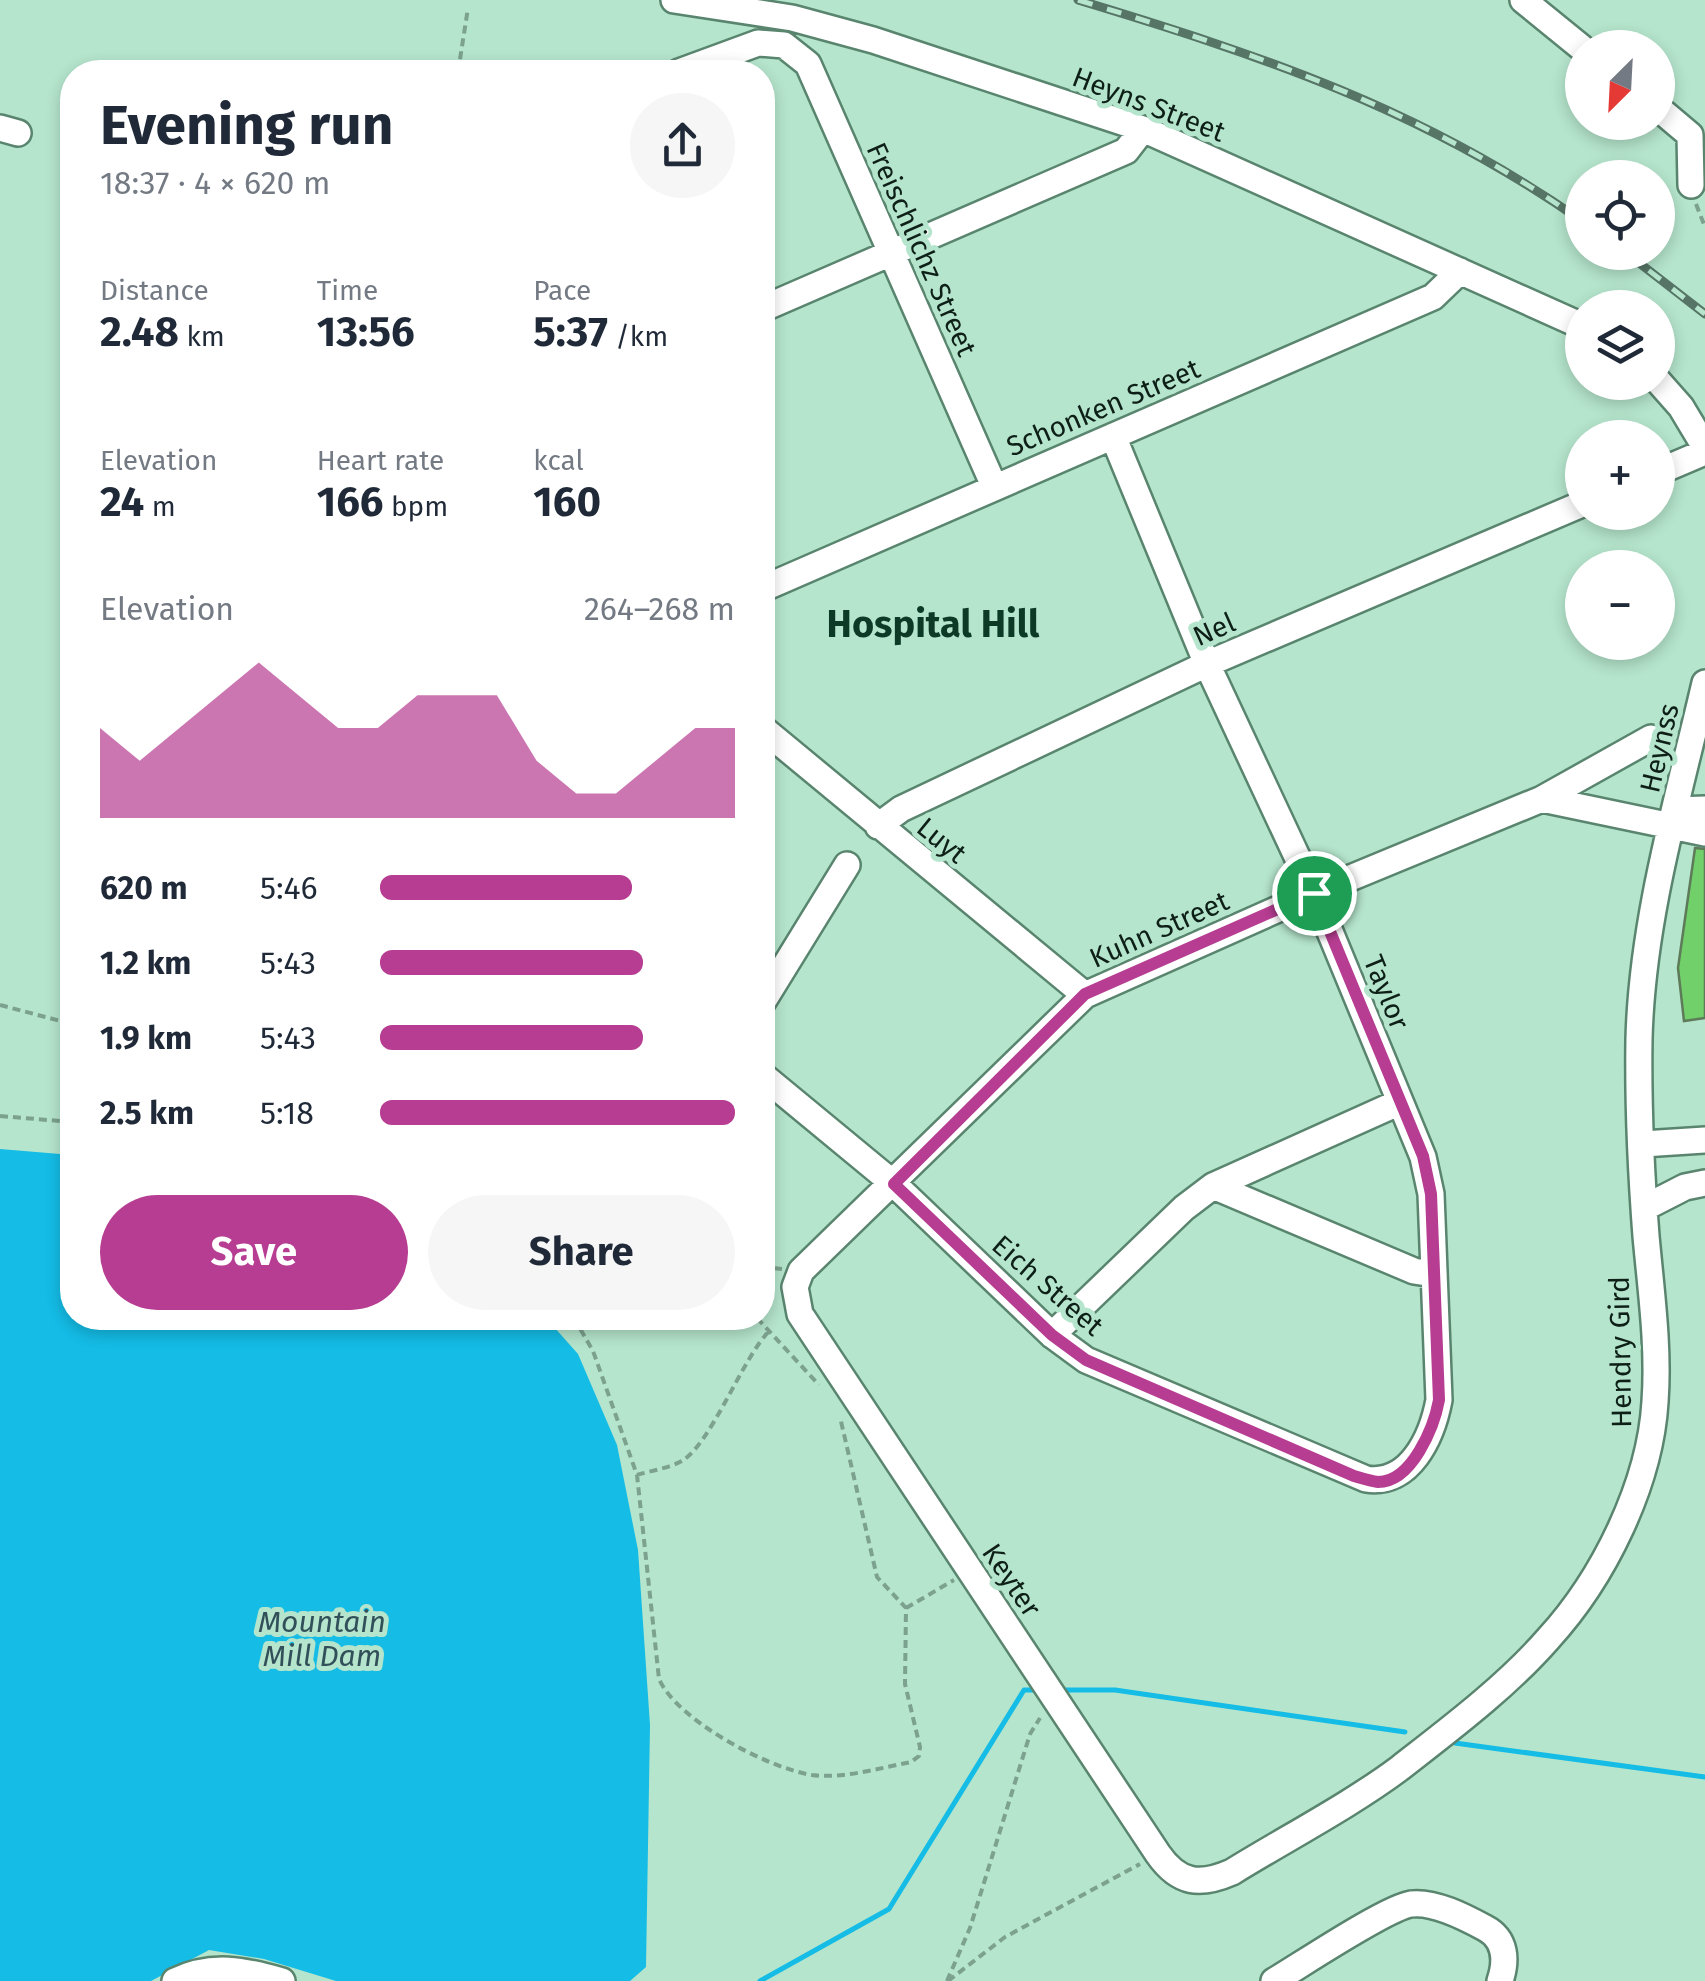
<!DOCTYPE html>
<html lang="en">
<head>
<meta charset="utf-8">
<style>
  :root { --surface:#fff; --page:#f6f6f7; --text:#1f2937; --muted:#747a83; --accent:#b63d91 }
  body { margin:0; font-family:"Fira Sans",sans-serif; background:var(--page); color:var(--text); height:100vh; display:flex; flex-direction:column; font-size:38px; white-space:nowrap }
  * { box-sizing:border-box; margin:0 }
  p { font-size:32px; color:var(--muted) }
  .icon { flex:none; width:55px; height:55px; fill:none; stroke:currentColor; stroke-width:2; stroke-linecap:round; stroke-linejoin:round }
  .map { position:relative; flex:1; overflow:hidden }
  .drawer { position:absolute; left:60px; top:60px; width:715px; height:1270px; display:flex; flex-direction:column; background:var(--surface); border-radius:40px; box-shadow:0 5px 15px #0003 }
  .drawer>* { flex:none }
  .needle { width:65px; rotate:204deg }
  .buttons { position:absolute; left:1565px; top:30px; display:grid; gap:20px }
  .buttons a { display:grid; place-items:center; width:110px; height:110px; border-radius:50%; background:var(--surface); box-shadow:0 5px 15px #0003; font-size:50px }
  .pin { position:absolute; display:grid; place-items:center; width:85px; height:85px; color:#fff; margin:-42px; border:5px solid #fff; border-radius:50%; box-shadow:0 2px 10px #0007 }
  .round { display:grid; place-items:center; flex:none; width:105px; height:105px; border-radius:52px; background:var(--page) }
  .summary { display:flex; align-items:center; justify-content:space-between; height:170px; padding:0 40px }
  h1 { font-size:55px; font-weight:700; line-height:75px }
  .figures { display:grid; grid-template-columns:repeat(3,1fr); gap:15px; height:170px; padding:10px 40px }
  .figures div { display:grid; align-content:center }
  .figures b { font-size:42px; font-weight:700 }
  .figures small { font-size:28px; font-weight:400 }
  .figures p { font-size:28px }
  .chart { height:280px; padding:20px 40px }
  .chart p { display:flex; justify-content:space-between }
  .chart svg { width:100%; height:180px; margin-top:10px; fill:var(--accent); opacity:.7 }
  .cta { display:flex; gap:20px; margin-top:auto; padding:20px 40px }
  .cta a { flex:1; height:115px; border-radius:60px; background:var(--accent); color:#fff; font-size:40px; font-weight:700; line-height:115px; text-align:center }
  .cta a+a { background:var(--page); color:var(--text) }
  ul { padding:0 40px; list-style:none; font-size:32px }
  li { display:grid; grid-template-columns:160px 120px 1fr; align-items:center; height:75px }
  li i { height:25px; border-radius:12px; background:var(--accent) }
  .map>svg:first-child { display:block }
  .water { fill:#14bce6 }
  .lines { fill:none; stroke-linecap:round; stroke-linejoin:round }
  .stream { stroke:#14bce6; stroke-width:5 }
  .building { fill:#71d069; stroke:#5d7a59; stroke-width:2.5 }
  .minor-casing { stroke:#59856f; stroke-width:30 }
  .path { stroke:#7ca18e; stroke-width:4; stroke-dasharray:8 5; stroke-linecap:butt }
  .minor { stroke:#fff; stroke-width:25 }
  .rail-casing { stroke:#567566; stroke-width:9 }
  .rail { stroke:#b5e5cc; stroke-width:5; stroke-dasharray:15; stroke-linecap:butt }
  .route-casing { stroke:#fff; stroke-width:20 }
  .route { stroke:#b63d91; stroke-width:12 }
  .labels { text-anchor:middle; stroke-width:10; stroke-linejoin:round; paint-order:stroke }
  .street-label { font-size:28px; fill:#0d1f17; stroke:#b5e5cc }
  .water-label { font-size:30px; font-style:italic; fill:#32505a; stroke:#b5e5cc }
  .district-label { font-size:38px; font-weight:bold; fill:#0c3a27; stroke:#b5e5cc }
</style>
</head>
<body>
<div class="map">
<svg width="1705" height="1981" viewBox="0 0 1705 1981">
  <rect width="100%" height="100%" fill="#b5e5cc"/>
  <path class="water" d="M0,1149l72,6v163h474l32,36 39,91 21,105 12,175 -4,242 -16,14h-294l-72,-22 -55,-9 -58,31h-151z"/>
  <g class="lines">
    <path class="stream" d="M1065,1690h50l290,42
      M1455,1743l250,34
      M760,1981l129,-72 135,-219h9"/>
  </g>
  <path class="building" d="M1695,848l10,1v169l-21,3 -6,-53z"/>
  <g class="lines">
    <defs>
      <path id="minor" d="M674,0l118,18 81,22 270,89 439,197
        M1523,0l59,48
        M679,72l79,-29 26,2 24,19 186,422
        M1658,108l32,27 1,50
        M0,128l18,5
        M762,309l364,-158 17,-22
        M1658,381l23,26 24,40
        M1658,472l47,-20
        M762,589l671,-292 27,-26
        M1705,683c-27,116 -63,236 -66,356 -1,65 2,132 7,197 5,55 13,111 9,166 -5,82 -51,176 -107,237 -42,48 -98,90 -148,129 -51,38 -113,70 -168,104 -32,14 -53,12 -74,-18l-358,-540 -5,-27 6,-16 284,-276 229,-102 228,-94 163,34
        M762,728l323,267
        M1542,799l109,-61
        M1676,810l29,-1
        M878,826l23,-17 306,-145 375,-160
        M762,1003l85,-138
        M762,1075l132,109 158,151 34,25 280,119c44,7 66,-42 73,-79l-8,-206 -8,-37 -109,-264 -107,-229 -94,-228
        M1643,1144l62,-4
        M1213,1186l201,85 19,3
        M1644,1208l41,-21 20,-4
        M1052,1335l132,-127 29,-22 187,-84
        M175,1981c37,-18 69,-11 107,0
        M1274,1981c27,-16 112,-73 137,-77 23,-3 54,13 74,24 21,11 22,32 15,53"/>
    </defs>
    <use href="#minor" class="minor-casing"/>
    <path class="path" d="M458,72l10,-64
      M1696,204l9,23
      M0,1005l72,19
      M0,1116l72,6
      M762,1267l20,2
      M574,1318l19,33 44,124 22,204c18,41 108,89 153,96 31,4 68,-7 99,-13l8,-6 1,-9 -15,-63 1,-76 -29,-31 -37,-160
      M757,1318l62,67
      M637,1475c13,-4 32,-7 45,-14 30,-19 59,-100 87,-130
      M906,1608l48,-28
      M947,1981l23,-53 60,-194 10,-16
      M948,1981l57,-44 135,-73"/>
    <use href="#minor" class="minor"/>
    <defs>
      <path id="rail" d="M1078,0c185,56 344,109 504,221
        M1625,252l80,62"/>
    </defs>
    <use href="#rail" class="rail-casing"/>
    <use href="#rail" class="rail"/>
  </g>
  <g class="lines">
    <defs>
      <path id="route" d="M1314,893l109,263 8,38 8,206c-5,27 -27,82 -61,82 -8,-1 -17,-4 -24,-6l-268,-116 -34,-25 -158,-151 191,-190z"/>
    </defs>
    <use href="#route" class="route-casing"/>
    <use href="#route" class="route"/>
  </g>
  <g class="labels">
    <g class="street-label">
      <text transform="translate(1149 104) rotate(21)" y="10">Heyns Street</text>
      <text transform="translate(922 249) rotate(66)" y="10">Freischlichz Street</text>
      <text transform="translate(1103 407) rotate(-23)" y="10">Schonken Street</text>
      <text transform="translate(1214 629) rotate(-24)" y="10">Nel</text>
      <text transform="translate(1659 748) rotate(-77)" y="10">Heynss</text>
      <text transform="translate(942 840) rotate(39)" y="10">Luyt</text>
      <text transform="translate(1159 929) rotate(-24)" y="10">Kuhn Street</text>
      <text transform="translate(1387 992) rotate(68)" y="10">Taylor</text>
      <text transform="translate(1048 1285) rotate(41)" y="10">Eich Street</text>
      <text transform="translate(1620 1352) rotate(-91)" y="10">Hendry Gird</text>
      <text transform="translate(1012 1580) rotate(56)" y="10">Keyter</text>
    </g>
    <g class="water-label">
      <text x="322" y="1632">Mountain<tspan x="322" dy="34">Mill Dam</tspan></text>
    </g>
    <g class="district-label">
      <text x="933" y="637">Hospital Hill</text>
    </g>
  </g>
</svg>
<div class="buttons">
<a><svg class="needle" viewBox="-14 -14 28 28"><path d="M0-13l5 13h-10z" fill="#e53935"/><path d="M0 13l5-13h-10z" fill="#747a83"/></svg></a>
<a><svg class="icon" aria-label="locate" viewBox="0 0 24 24"><circle cx="12" cy="12" r="6"/><path d="M12 2v4M12 18v4M2 12h4M18 12h4"/></svg></a>
<a><svg class="icon" aria-label="layers" viewBox="0 0 24 24"><path d="M12 4l9 5-9 5-9-5zM3 14l9 5 9-5"/></svg></a>
<a>+</a>
<a>−</a>
</div>
<div class="pin" style="left:1314px;top:893px;background:#1e9e55"><svg class="icon" aria-label="arrive" viewBox="0 0 24 24"><path d="M6 21V4h12l-3 4 3 4H6"/></svg></div>
<section class="drawer">
<div class="summary"><div><h1>Evening run</h1><p>18:37 · 4 × 620 m</p></div><a class="round"><svg class="icon" aria-label="share" viewBox="0 0 24 24"><path d="M12 15V3M7 8l5-5 5 5M5 13v7h14v-7"/></svg></a></div>
<div class="figures">
<div><p>Distance</p><b>2.48<small> km</small></b></div>
<div><p>Time</p><b>13:56</b></div>
<div><p>Pace</p><b>5:37<small> /km</small></b></div>
</div>
<div class="figures">
<div><p>Elevation</p><b>24<small> m</small></b></div>
<div><p>Heart rate</p><b>166<small> bpm</small></b></div>
<div><p>kcal</p><b>160</b></div>
</div>
<div class="chart"><p><span>Elevation</span>264–268 m</p>
<svg viewBox="0 0 160 44" preserveAspectRatio="none"><path d="M0 44V22L10 30L20 22L30 14L40 6L50 14L60 22L70 22L80 14L90 14L100 14L110 30L120 38L130 38L140 30L150 22L160 22V44z"/></svg>
</div>
<ul>
<li><b>620 m</b>5:46<i style="width:71%"></i></li>
<li><b>1.2 km</b>5:43<i style="width:74%"></i></li>
<li><b>1.9 km</b>5:43<i style="width:74%"></i></li>
<li><b>2.5 km</b>5:18<i style="width:100%"></i></li>
</ul>
<div class="cta"><a>Save</a><a>Share</a></div>
</section>
</div>
</body>
</html>
